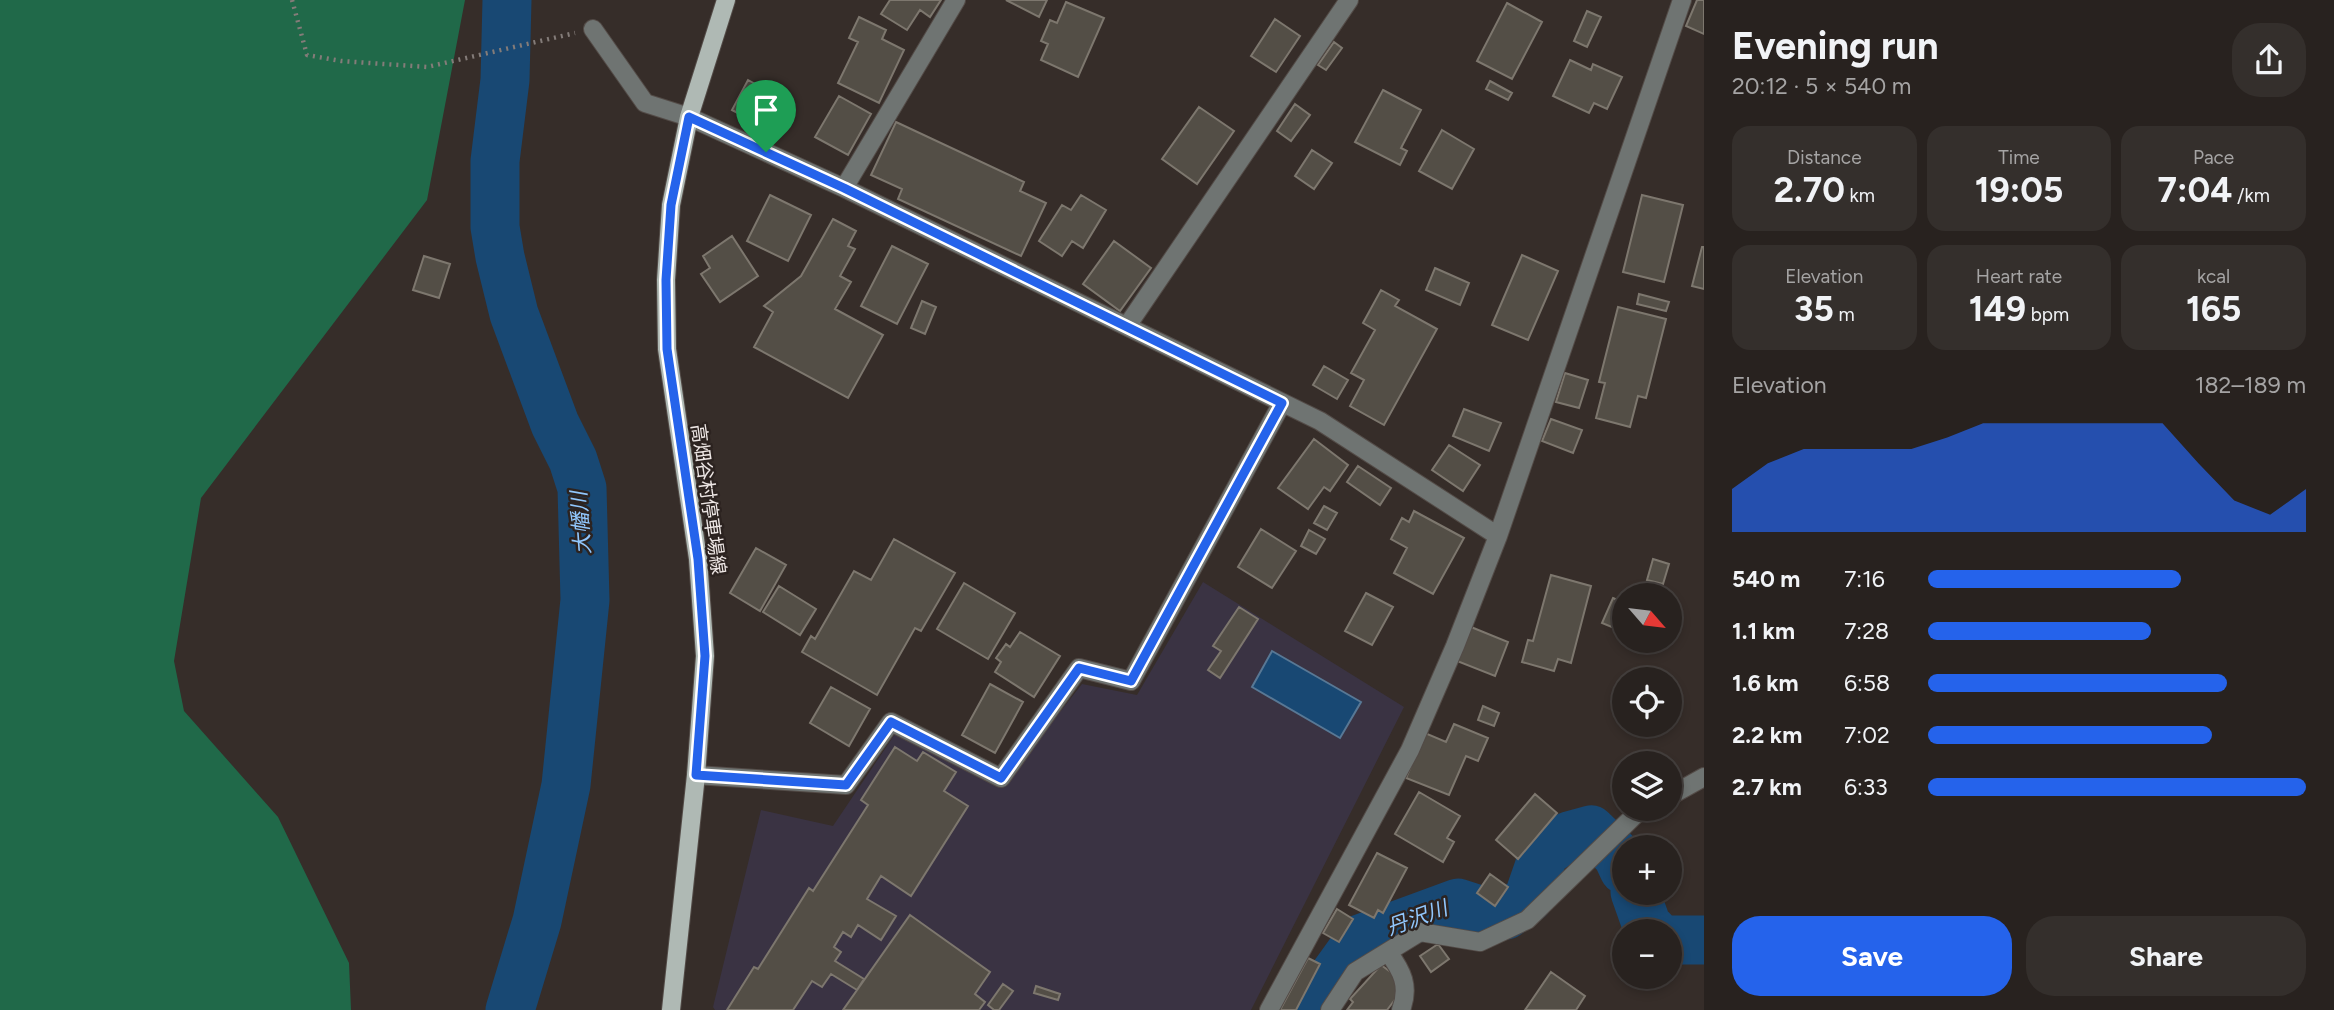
<!DOCTYPE html>
<html lang="en">
<head>
<meta charset="utf-8">
<style>
  :root { --surface:#28221f; --page:#342f2c; --text:#f1f3f6; --muted:#a5a4a4; --line:#443f3d; --accent:#2563eb }
  body { margin:0; font-family:Figtree,"Noto Sans JP",sans-serif; background:var(--page); color:var(--text); height:100vh; display:flex; flex-direction:column; font-size:26px; white-space:nowrap }
  * { box-sizing:border-box; margin:0 }
  p { font-size:23px; color:var(--muted) }
  .icon { flex:none; width:38px; height:38px; fill:none; stroke:currentColor; stroke-width:2; stroke-linecap:round; stroke-linejoin:round }
  .map { position:relative; flex:1; overflow:hidden }
  .side { display:flex; flex-direction:column; background:var(--surface); width:630px }
  .side>* { flex:none }
  .needle { width:46px; rotate:118deg }
  .controls { position:absolute; left:1612px; top:583px; display:grid; gap:14px }
  .controls a { display:grid; place-items:center; width:70px; height:70px; border-radius:50%; background:var(--surface); box-shadow:0 4px 10px #0003,0 0 0 2px var(--line); font-size:35px }
  .pin { position:absolute; display:grid; place-items:center; width:60px; height:60px; color:#fff; margin:-72px -30px; border-radius:50% 50% 50% 0; rotate:-45deg; box-shadow:0 0 7px #0007 }
  .pin .icon { rotate:45deg }
  .round { display:grid; place-items:center; flex:none; width:74px; height:74px; border-radius:28px; background:var(--page) }
  .headline { display:flex; align-items:center; justify-content:space-between; height:119px; padding:0 28px }
  h1 { font-size:38px; font-weight:700; line-height:52px }
  .stats { display:grid; grid-template-columns:repeat(3,1fr); gap:10px; height:119px; padding:7px 28px }
  .stats div { display:grid; align-content:center; border-radius:18px; background:var(--page); text-align:center }
  .stats b { font-size:35px; font-weight:700 }
  .stats small { font-size:19px; font-weight:400 }
  .stats p { font-size:19px }
  .chart { height:196px; padding:14px 28px }
  .chart p { display:flex; justify-content:space-between }
  .chart svg { width:100%; height:126px; margin-top:7px; fill:var(--accent); opacity:.7 }
  .button { display:flex; gap:14px; margin-top:auto; padding:14px 28px }
  .button a { flex:1; height:80px; border-radius:28px; background:var(--accent); color:#fff; font-size:28px; font-weight:700; line-height:80px; text-align:center }
  .button a+a { background:var(--page); color:var(--text) }
  ul { padding:0 28px; list-style:none; font-size:23px }
  li { display:grid; grid-template-columns:112px 84px 1fr; align-items:center; height:52px }
  li i { height:18px; border-radius:9px; background:var(--accent) }
  main { display:flex; flex:1; min-height:0 }
  .map>svg:first-child { display:block }
  .education { fill:#3a3343 }
  .forest { fill:#206949 }
  .water { fill:#184873; stroke:#587895; stroke-width:2 }
  .lines { fill:none; stroke-linecap:round; stroke-linejoin:round }
  .river { stroke:#184873; stroke-width:49 }
  .building { fill:#534e46; stroke:#7d776e; stroke-width:2 }
  .minor-casing { stroke:#534b47; stroke-width:20 }
  .major-casing { stroke:#534b47; stroke-width:20 }
  .path { stroke:#847c79; stroke-width:4.5; stroke-dasharray:2 5; stroke-linecap:butt }
  .minor { stroke:#6f7472; stroke-width:18 }
  .major { stroke:#afb9b4; stroke-width:18 }
  .route-casing { stroke:#fff; stroke-width:14 }
  .route { stroke:#2563eb; stroke-width:9 }
  .labels { text-anchor:middle; stroke-width:5; stroke-linejoin:round; paint-order:stroke }
  .street-label { font-size:19px; fill:#eee7e5; stroke:#2c2320 }
  .water-label { font-size:21px; font-style:italic; fill:#91c7fd; stroke:#2c2320 }
</style>
</head>
<body>
<main>
<div class="map">
<svg width="1704" height="1010" viewBox="0 0 1704 1010">
  <rect width="100%" height="100%" fill="#362d29"/>
  <path class="education" d="M1203,582l201,125 -153,303h-536l-2,-3 48,-197 72,16 62,-92 105,54 82,-104 55,11z"/>
  <path class="forest" d="M0,0h465l-38,200 -226,298 -27,163 10,50 94,106 71,146 2,47h-351z"/>
  <path class="water" d="M1272,651l89,51 -21,36 -88,-51z"/>
  <g class="lines">
    <path class="river" d="M507,0l-2,80 -10,81v66l5,30 14,57 41,110 18,36 9,28 3,112 -19,185 -29,136 -27,89
      M1635,892l12,34 6,5
      M1670,940h34
      M1309,1010l51,-71 98,-36 34,11 14,1 22,-16 16,-46 25,-17 22,-6 26,25 7,15"/>
  </g>
  <path class="building" d="M890,0h51l-11,17 -10,-7 -13,20 -26,-16z
    M1006,0h41l-8,17z
    M1697,0h7v34l-18,-8z
    M1066,2l38,16 -26,59 -37,-17 7,-16 -7,-3 9,-21 7,3z
    M1507,3l35,19 -30,57 -35,-18z
    M1587,11l14,6 -14,30 -13,-6z
    M859,17l27,13 -4,9 22,11 -25,53 -41,-20 20,-41 -9,-4z
    M1275,19l25,17 -24,36 -25,-16z
    M1334,42l8,6 -16,22 -8,-5z
    M1570,60l21,10 2,-6 29,13 -15,32 -13,-6 -5,10 -36,-17z
    M748,80l27,15 -17,29 -26,-14z
    M1490,81l22,12 -4,7 -22,-11z
    M1383,90l38,20 -20,38 6,3 -7,14 -45,-23z
    M839,96l32,18 -23,41 -33,-18z
    M1295,104l15,11 -19,26 -14,-10z
    M1199,107l35,24 -37,53 -35,-25z
    M896,122l128,60 -4,9 26,12 -25,53 -123,-57 4,-10 -31,-14z
    M1442,130l32,19 -22,40 -33,-18z
    M1312,150l20,13 -18,26 -19,-13z
    M770,195l41,20 -23,46 -41,-20z
    M1081,195l25,15 -23,38 -11,-7 -10,15 -23,-15 23,-36 9,5z
    M1642,195l41,10 -19,77 -41,-10z
    M833,219l23,12 -8,15 7,3 -15,27 11,6 -16,27 48,26 -35,63 -94,-51 19,-35 -9,-6 37,-30z
    M732,236l26,40 -38,26 -19,-28 9,-6 -7,-12z
    M1114,241l37,27 -31,43 -37,-27z
    M892,246l36,18 -31,60 -36,-18z
    M1702,247h2v42l-12,-3z
    M1522,255l36,16 -30,69 -36,-15z
    M424,256l26,8 -11,34 -26,-8z
    M1435,268l34,15 -9,22 -34,-15z
    M1381,290l18,10 -4,6 42,23 -53,96 -34,-19 14,-26 -13,-7 24,-43 -12,-7z
    M1639,294l30,8 -3,9 -29,-7z
    M922,301l14,6 -11,27 -14,-6z
    M1618,307l48,12 -20,79 -8,-2 -8,31 -34,-9 9,-35 -6,-1z
    M1324,366l24,14 -11,19 -24,-14z
    M1565,373l23,7 -9,28 -23,-6z
    M1464,409l37,14 -12,28 -36,-15z
    M1551,419l31,11 -9,23 -31,-12z
    M1314,439l34,26 -18,26 -6,-4 -16,22 -30,-21z
    M1449,445l31,20 -17,26 -31,-21z
    M1358,466l33,22 -11,17 -33,-23z
    M1324,506l13,7 -10,17 -13,-7z
    M1414,511l50,27 -31,56 -39,-21 13,-25 -16,-9 11,-21 7,4z
    M1261,529l35,22 -24,37 -34,-21z
    M1309,530l16,9 -9,15 -15,-8z
    M894,539l61,34 -34,58 -6,-3 -38,67 -75,-43 9,-16 4,3 39,-68 17,9z
    M756,548l30,17 -26,46 -30,-18z
    M1653,559l16,5 -6,20 -16,-4z
    M1551,575l40,11 -20,77 -13,-4 -4,12 -32,-9 6,-22 5,1z
    M964,583l51,30 -27,46 -51,-30z
    M779,586l37,23 -16,26 -37,-23z
    M1366,593l27,14 -21,38 -27,-14z
    M1613,598l11,5v29l-22,-9z
    M1239,607l19,12 -38,59 -12,-8 13,-19 -8,-5z
    M1471,627l37,15 -13,34 -38,-15z
    M1020,632l40,24 -26,41 -39,-25 6,-10 -5,-4 10,-14 4,3z
    M990,684l33,18 -28,51 -33,-18z
    M831,687l39,22 -21,37 -39,-23z
    M1483,706l16,7 -5,13 -16,-6z
    M1454,724l34,14 -10,23 -12,-5 -17,39 -43,-17 19,-45 21,9z
    M895,747l22,14 6,-9 33,20 -12,19 24,15 -57,90 -30,-20 -14,23 29,17 -15,24 -23,-15 -7,12 -8,-5 -9,15 7,5 -6,9 29,18 -7,11 -26,-16 -9,13 -10,-6 -19,29h-66l27,-43 4,2 51,-81 4,3 55,-86 -7,-5z
    M1419,792l41,24 -13,22 7,4 -11,20 -48,-28z
    M1535,794l22,19 -39,46 -22,-19z
    M1377,853l30,15 -24,45 -5,-3 -4,8 -25,-13z
    M1490,874l18,13 -13,19 -18,-13z
    M1337,909l16,10 -14,23 -16,-9z
    M910,915l80,57 -15,22 10,8 -6,8h-136z
    M1438,944l11,15 -18,13 -11,-16z
    M1308,958l12,6 -24,46h-16z
    M1381,965l11,8 8,20 -13,17h-40l6,-8 -3,-3z
    M1551,972l34,24 -9,14h-51z
    M1003,984l10,7 -14,19h-5l-6,-5z
    M1036,986l24,8 -2,6 -24,-7z"/>
  <g class="lines">
    <defs>
      <path id="minor" d="M593,29l52,74 44,14 155,71 476,233 178,115
        M844,188l112,-188
        M1127,326l222,-326
        M696,775l150,10 45,-63 110,56 78,-110 52,13 151,-278
        M1670,796l34,-19
        M1388,952c14,19 22,34 13,58
        M1269,1010l141,-260 45,-104 43,-110 184,-536
        M1330,1010l25,-38 65,-40 60,10 47,-22 110,-107 9,-5"/>
      <path id="major" d="M671,1010l25,-235 9,-119 -7,-97 -31,-210 -1,-69 5,-75 18,-88 37,-117"/>
    </defs>
    <use href="#minor" class="minor-casing"/>
    <use href="#major" class="major-casing"/>
    <path class="path" d="M292,0l15,55 34,6 86,6 148,-34"/>
    <use href="#minor" class="minor"/>
    <use href="#major" class="major"/>
  </g>
  <g class="lines">
    <defs>
      <path id="route" d="M689,117l155,71 438,215 -151,278 -52,-13 -78,110 -110,-56 -45,63 -150,-10 9,-119 -7,-97 -31,-210 -1,-69 5,-75z"/>
    </defs>
    <use href="#route" class="route-casing"/>
    <use href="#route" class="route"/>
  </g>
  <g class="labels">
    <g class="street-label">
      <text transform="translate(709 499) rotate(82)" y="7">高畑谷村停車場線</text>
    </g>
    <g class="water-label">
      <text transform="translate(581 523) rotate(-94)" y="7">大幡川</text>
      <text transform="translate(1417 918) rotate(-20)" y="7">丹沢川</text>
    </g>
  </g>
</svg>
<div class="controls">
<a><svg class="needle" viewBox="-14 -14 28 28"><path d="M0-13l5 13h-10z" fill="#e53935"/><path d="M0 13l5-13h-10z" fill="#a5a4a4"/></svg></a>
<a><svg class="icon" aria-label="locate" viewBox="0 0 24 24"><circle cx="12" cy="12" r="6"/><path d="M12 2v4M12 18v4M2 12h4M18 12h4"/></svg></a>
<a><svg class="icon" aria-label="layers" viewBox="0 0 24 24"><path d="M12 4l9 5-9 5-9-5zM3 14l9 5 9-5"/></svg></a>
<a>+</a>
<a>−</a>
</div>
<div class="pin" style="left:766px;top:152px;background:#1e9e55"><svg class="icon" aria-label="arrive" viewBox="0 0 24 24"><path d="M6 21V4h12l-3 4 3 4H6"/></svg></div>
</div>
<section class="side">
<div class="headline"><div><h1>Evening run</h1><p>20:12 · 5 × 540 m</p></div><a class="round"><svg class="icon" aria-label="share" viewBox="0 0 24 24"><path d="M12 15V3M7 8l5-5 5 5M5 13v7h14v-7"/></svg></a></div>
<div class="stats">
<div><p>Distance</p><b>2.70<small> km</small></b></div>
<div><p>Time</p><b>19:05</b></div>
<div><p>Pace</p><b>7:04<small> /km</small></b></div>
</div>
<div class="stats">
<div><p>Elevation</p><b>35<small> m</small></b></div>
<div><p>Heart rate</p><b>149<small> bpm</small></b></div>
<div><p>kcal</p><b>165</b></div>
</div>
<div class="chart"><p><span>Elevation</span>182–189 m</p>
<svg viewBox="0 0 160 44" preserveAspectRatio="none"><path d="M0 44V29L10 20L20 15L30 15L40 15L50 15L60 11L70 6L80 6L90 6L100 6L110 6L120 6L130 20L140 33L150 38L160 29V44z"/></svg>
</div>
<ul>
<li><b>540 m</b>7:16<i style="width:67%"></i></li>
<li><b>1.1 km</b>7:28<i style="width:59%"></i></li>
<li><b>1.6 km</b>6:58<i style="width:79%"></i></li>
<li><b>2.2 km</b>7:02<i style="width:75%"></i></li>
<li><b>2.7 km</b>6:33<i style="width:100%"></i></li>
</ul>
<div class="button"><a>Save</a><a>Share</a></div>
</section>
</main>
</body>
</html>
